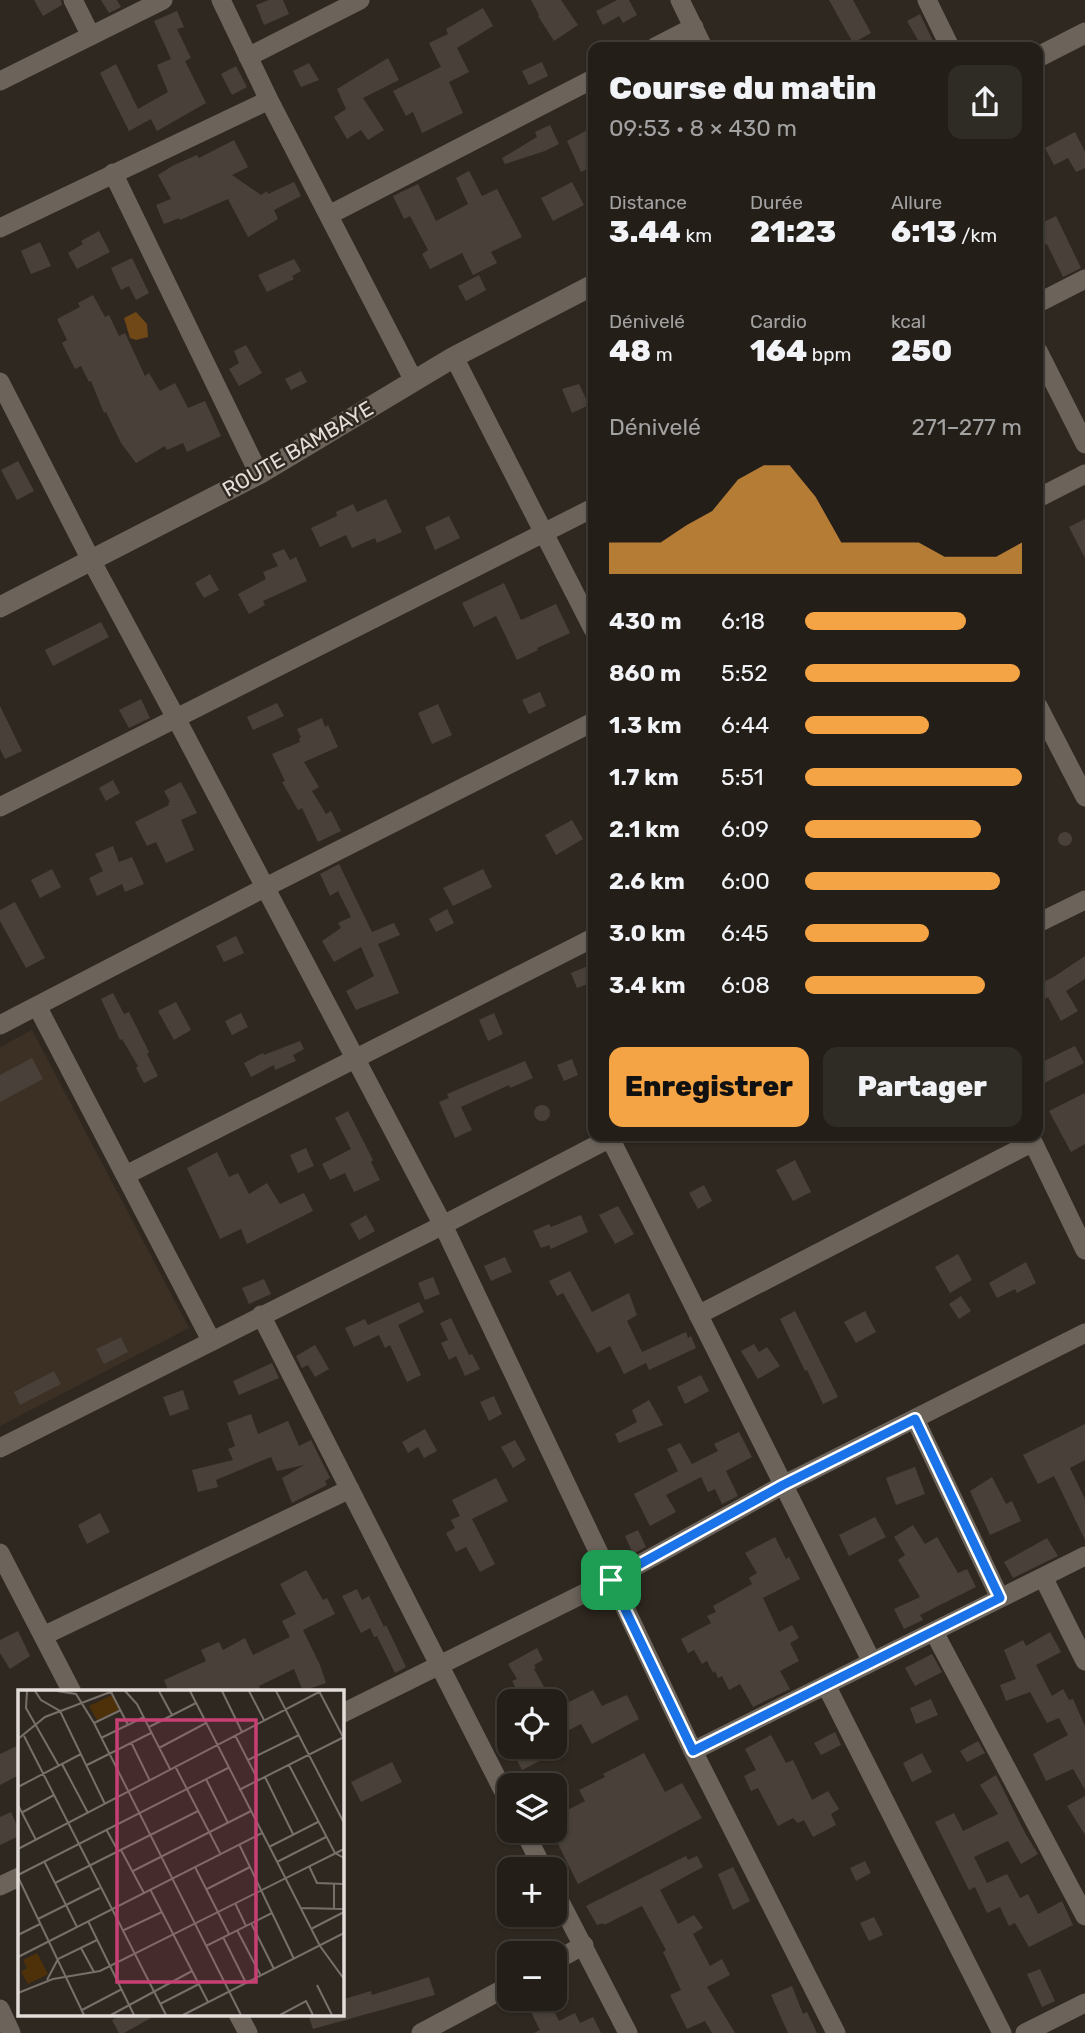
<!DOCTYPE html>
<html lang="fr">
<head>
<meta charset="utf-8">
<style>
  :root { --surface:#231e18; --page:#2f2b25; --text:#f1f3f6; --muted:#a3a2a2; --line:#403c37; --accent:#f4a444 }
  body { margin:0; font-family:Rubik,sans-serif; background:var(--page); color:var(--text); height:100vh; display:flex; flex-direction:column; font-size:26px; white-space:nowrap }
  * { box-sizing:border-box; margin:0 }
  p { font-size:23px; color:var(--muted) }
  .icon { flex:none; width:38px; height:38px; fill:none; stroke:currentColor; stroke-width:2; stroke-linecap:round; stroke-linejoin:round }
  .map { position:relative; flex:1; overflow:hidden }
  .drawer { position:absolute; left:588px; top:42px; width:455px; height:1099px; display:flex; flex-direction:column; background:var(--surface); border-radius:14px; box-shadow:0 2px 5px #0004,0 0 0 2px var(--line) }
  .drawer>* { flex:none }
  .fabs { position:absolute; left:497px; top:1689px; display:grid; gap:14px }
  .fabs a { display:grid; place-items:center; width:70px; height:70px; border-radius:14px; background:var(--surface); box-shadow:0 2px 5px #0004,0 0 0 2px var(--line); font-size:35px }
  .pin { position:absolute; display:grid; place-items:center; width:60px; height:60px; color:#fff; margin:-30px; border-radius:14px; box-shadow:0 4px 10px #0006 }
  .round { display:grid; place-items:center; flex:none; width:74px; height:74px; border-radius:14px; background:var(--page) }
  .head { display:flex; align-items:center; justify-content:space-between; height:119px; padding:0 21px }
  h1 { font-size:32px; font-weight:800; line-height:52px }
  .figures { display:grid; grid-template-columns:repeat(3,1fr); gap:10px; height:119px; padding:7px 21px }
  .figures div { display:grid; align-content:center }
  .figures b { font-size:30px; font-weight:800 }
  .figures small { font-size:19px; font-weight:400 }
  .figures p { font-size:19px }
  .chart { height:196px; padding:14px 21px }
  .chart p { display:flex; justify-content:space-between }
  .chart svg { width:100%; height:126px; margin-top:7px; fill:var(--accent); opacity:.7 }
  .primary-button { display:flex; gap:14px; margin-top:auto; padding:14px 21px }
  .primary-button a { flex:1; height:80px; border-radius:14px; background:var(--accent); color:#111; font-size:28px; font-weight:800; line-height:80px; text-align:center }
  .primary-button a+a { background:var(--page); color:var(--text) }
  ul { padding:0 21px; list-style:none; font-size:23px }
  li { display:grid; grid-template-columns:112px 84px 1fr; align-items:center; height:52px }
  li i { height:18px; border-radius:9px; background:var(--accent) }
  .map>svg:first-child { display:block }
  .built { fill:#3b3023 }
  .forest { fill:#704716 }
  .building { fill:#494139 }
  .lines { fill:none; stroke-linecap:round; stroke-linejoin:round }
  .minor { stroke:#6c645b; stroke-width:19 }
  .tertiary { stroke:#6c645b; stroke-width:21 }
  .route-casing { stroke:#fff; stroke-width:14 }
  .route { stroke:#1a73e8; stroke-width:9 }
  .labels { text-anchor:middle; stroke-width:5; stroke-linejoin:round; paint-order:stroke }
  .street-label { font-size:21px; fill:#e2ddd8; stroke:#2f2820 }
  .inset-road { fill:none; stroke:#77706a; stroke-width:2 }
  .view { fill:#c83f74; fill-opacity:0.15; stroke:#c83f74; stroke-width:3.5 }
  .inset-edge { fill:none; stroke:#e2ddd8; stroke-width:3.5 }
</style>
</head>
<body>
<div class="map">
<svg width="1085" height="2033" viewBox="0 0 1085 2033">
  <rect width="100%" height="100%" fill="#2f2820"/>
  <path class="built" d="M32,1030l157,298 -189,98v-379z"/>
  <path class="forest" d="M136,312l11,12 1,13 -12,3 -6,-2 -6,-20z"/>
  <path class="building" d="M34,0h27l1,5 -19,11z
    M101,0h16l4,7 -12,6z
    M269,0h14l6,14 -25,11 -8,-20z
    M531,0h30l17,25 -24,16 -16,-25 1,-1z
    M617,0h12l8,15 -14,8 -4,-7 -16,9 -7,-14z
    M829,0h24l18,33 -18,10z
    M483,8l10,18 -36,22 12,24 -20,10 14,31 -41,20 -9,-21 -7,4 -13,-25 48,-24 -12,-24 19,-9 -2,-5z
    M177,11l7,16 -7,2 14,29 -6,3 21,42 -49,28 -6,-12 -22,12 -29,-58 16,-9 22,45 30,-17 -11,-27 14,-6 -17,-38z
    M920,14l14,29 -8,4h-4l-15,-26z
    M388,58l11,22 -36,18 21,32 -16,10 -7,-10 -14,9 -13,-22 12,-8 -9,-20z
    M542,62l6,14 -19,9 -7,-14z
    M309,63l10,17 -18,7 -8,-16z
    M236,66l11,21 -15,8 -11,-21z
    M550,125l9,19 -14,7 -40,13 -3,-6 35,-21 -2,-5z
    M593,127v39l-12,6 -14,-31z
    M1075,132l10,20v16l-9,4 -8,-14 -14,7 -9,-17z
    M234,140l14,27 -16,8 29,20 6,-4 1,3 26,-12 7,14 -27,14 4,9 -30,18 -20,-38 -48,21 -1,-2 -15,6 -8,-19 15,-6 -13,-24 16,-10 23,-10 2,3z
    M469,171l13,25 15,-7 25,48 -31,15 6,11 -24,12 -11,-22 -32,16 -8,-15 6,-4 -18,-34 -6,3 -11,-23 25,-12 18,37 32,-17 -12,-26z
    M572,182l12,23 -31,16 -12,-23z
    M1056,216l25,52 -18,9 -16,-33 -3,1 -6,-14v-6z
    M99,231l11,21 -33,17 -9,-16 15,-9 -2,-3z
    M40,242l11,24 -20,8 -10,-23z
    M132,258l17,35 -13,7 -7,-14 -8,4 -10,-22z
    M294,259l7,12 -9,5 2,3 -27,13 -9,-17z
    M479,275l7,15 -20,11 -8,-15z
    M93,295l12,22 4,-2 10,21 6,-3 20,43 4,-3 11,18 15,-8 13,25 17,-7 16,35 -34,16 -4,-9 -16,7 -2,-4 -29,17 -15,-20 -15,-31 -2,1 -13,-32 -2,1 -8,-16 -6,3 -13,-26 5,-3 -10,-21 23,-12 -2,-4z
    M246,345l16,28 -23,13 -10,-17 10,-6 -5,-12z
    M301,371l6,11 -16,8 -6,-11z
    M579,384l10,21 -17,8 -10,-24z
    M18,461l16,30 -17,9 -16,-30z
    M386,499l16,33 -25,11 -2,-5 -23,10 -6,-13 -26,12 -9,-19 26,-12 -1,-4 17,-8 4,8z
    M449,516l11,22 -25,12 -10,-23z
    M1085,519v39l-16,-31z
    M284,549l6,11 6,-3 11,24 -44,20 2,4 -16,9 -11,-20 28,-15 -3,-7 15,-6 -6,-12z
    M210,574l9,16 -15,8 -9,-15z
    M504,583l17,37 35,-16 14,29 -33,15 1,2 -21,10 -21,-44 -22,11 -12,-24z
    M101,622l8,15 -56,29 -8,-16z
    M540,692l6,14 -17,8 -7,-14z
    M141,699l9,19 -21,10 -10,-18z
    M277,703l7,13 -31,14 -6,-13z
    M438,704l14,31 -20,9 -14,-31z
    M0,706l22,45 -17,8 -5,-10z
    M322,718l3,9 3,-2 10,22 -34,15 15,25 -7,4 14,23 5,-3 10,20 -23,11 -16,-34 -4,2 -16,-28 3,-1 -13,-27 28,-12 -1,-3 2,-2 -4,-8z
    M113,780l7,13 -14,8 -7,-13z
    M181,782l16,31 -16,7 13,30 -28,13 -10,-21 -9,4 -12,-24 34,-17 -1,-2 2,-1 -6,-11z
    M572,820l11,19 -27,16 -11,-20z
    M1058 839a7 7 0 1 1 14 0a7 7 0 1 1-14 0Z
    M113,846l6,16 13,-5 12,27 -19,8 -3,-8 -25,12 -8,-18 14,-7 -8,-17z
    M339,864l33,68 22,-9 6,12 -22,9 21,49 -43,17 -10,-19 28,-15 -13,-29 -27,15 -12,-21 19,-13 -3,-5 13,-6 -13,-26 -8,5 -10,-22z
    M52,869l9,18 -21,11 -9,-18z
    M483,869l9,18 -39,19 -10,-18z
    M15,902l30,56 -19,10 -26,-47v-11z
    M447,909l7,14 -18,9 -7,-13z
    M236,936l8,17 -20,9 -8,-16z
    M1085,956v23l-19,12 12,20 -17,10 -13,-24 -10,6v-19l14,-6z
    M593,964v18l-16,6 -6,-15z
    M113,993l11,21 5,-2 20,40 -2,2 11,22 -14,7 -8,-15 2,-2 -16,-27 -2,1 -19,-41z
    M176,1002l15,28 -17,10 -16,-29z
    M241,1013l7,14 -16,8 -7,-14z
    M494,1013l9,21 -15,7 -9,-21z
    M300,1041l4,8 -11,6 3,6 -21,9 -1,-5 -23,12 -7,-14 19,-10 1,2z
    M1075,1046l9,17 -46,23v-22z
    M32,1058l11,21 -43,23v-27z
    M572,1059l6,16 -14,6 -7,-16z
    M525,1061l8,17 -23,10 -1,-3 -48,22 11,23 -17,8 -16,-36 10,-4 -2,-4z
    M1085,1093v51l-14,8 -22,-41z
    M534 1113a8 8 0 1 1 16 0a8 8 0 1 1-16 0Z
    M348,1111l25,49 -2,2 9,18 -26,12 -9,-19 -15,7 -8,-16 29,-15 -16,-31z
    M306,1148l8,18 -16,7 -8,-18z
    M217,1152l12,25 9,-4 11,21 18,-11 13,21 24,-11 9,18 -66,33 -6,-15 -21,10 -33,-71z
    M795,1160l16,32 -18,9 -17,-31z
    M704,1185l8,16 -14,8 -9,-16z
    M618,1206l16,28 -19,10 -16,-29z
    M366,1215l9,16 -16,9 -9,-16z
    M581,1215l7,17 -37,17 -2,-4 -8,3 -8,-17 16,-7 2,3z
    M958,1254l14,26 -22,13 -15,-26z
    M505,1257l7,15 -21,9 -7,-15z
    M1026,1262l10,21 -19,10 -2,-4 -18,9 -8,-15z
    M570,1271l22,41 37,-19 8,22 -10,6 15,31 44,-20 2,6 3,-2 5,12 -47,22 -3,-7 -22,11 -14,-28 -13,7 -34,-60 -6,3 -8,-15z
    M433,1277l7,17 -15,6 -7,-17z
    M264,1279l7,15 -22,10 -7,-16z
    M961,1296l10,15 -12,8 -10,-15z
    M419,1302l5,10 -26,13 23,50 -14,7 -17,-37 -5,3 -6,-13 -25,12 -9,-19 20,-9 3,6z
    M795,1311l43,86 -15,7 -16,-34 -2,1 -25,-52z
    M865,1311l11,21 -20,11 -12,-21z
    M451,1318l18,37 3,-1 8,15 -15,7 -9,-20 -7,4 -8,-17 7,-3 -8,-17z
    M121,1337l7,15 -24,12 -8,-15z
    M754,1344l5,8 8,-5 13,19 -22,13 -17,-28z
    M315,1345l14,24 -14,8 -7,-12 -6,3 -6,-12z
    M272,1363l7,15 -40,17 -6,-14z
    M54,1371l7,13 -41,21 -6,-13z
    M701,1375l8,16 -24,13 -8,-17z
    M183,1390l6,19 -19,7 -7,-19z
    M494,1396l8,18 -13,7 -9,-19z
    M649,1400l14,25 -44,18 -4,-9 22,-12 -5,-12z
    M251,1414l7,20 30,-13 11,25 12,-6 19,38 -5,3 2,4 -35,18 -10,-25 22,-13 -27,6 -6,-14 -55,23 2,7 -20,5 -6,-22 41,-10 -5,-11 7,-3 -8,-23z
    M1085,1424v36l-15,8 15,31v41l-31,-64 -16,8 -15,-29z
    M425,1429l12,22 -13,7 -6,-11 -10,6 -6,-11z
    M739,1432l13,25 -26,14 12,25 -16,8 -7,-15 -7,3 -7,-15 -35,18 10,17 -26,14 -16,-32 44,-23 -11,-22 13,-6 12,21 26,-13 -4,-7z
    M515,1440l11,20 -13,8 -12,-21z
    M915,1467l10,27 -29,11 -10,-27z
    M992,1477l14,27 6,-3 9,20 -31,14 -20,-44z
    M496,1478l12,23 -36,18 23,45 -15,8 -14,-25 -10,5 -10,-19 9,-5 -4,-8 9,-4 -8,-16z
    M100,1513l10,19 -23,12 -9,-19z
    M875,1517l11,20 -37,19 -10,-21z
    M913,1525l12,19 12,-7 21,36 9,-4 9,18 -56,28 3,5 -19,9 -10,-20 26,-12 -22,-37 7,-5 -11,-18z
    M638,1530l8,17 -13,7 -8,-18z
    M775,1537l11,22 3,-2 11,22 -37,19 16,34 13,-7 7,13 -9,5 9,18 -19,10 10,18 -37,18 -13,-23 -11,6 -7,-14 -4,2 -3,-7 -2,2 -6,-12 -5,3 -8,-14 -6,3 -7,-14 30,-16 -4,-7 9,-4 -3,-6 39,-22 -3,-6 8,-5 -12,-20z
    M1047,1538l11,18 -45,22 -9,-16z
    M306,1570l17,30 4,-2 8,16 -32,16 17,35 6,18 -23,8 -9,-22 -35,17 3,6h-93l-5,-12 42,-19 -5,-11 18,-8 4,8 22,-12 8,17 37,-18 -8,-16 14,-7 -16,-30z
    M357,1589l5,11 7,-4 15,31 2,-2 20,42 -11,6 -18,-37 -3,1 -4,-9 -9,5 -19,-37z
    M18,1631l12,25 -20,13 -10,-16v-13z
    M1050,1632l11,20 -25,13 16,31 11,-7 6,11 4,-1 12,27v64l-12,-21 -27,12 -13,-27 35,-19 -9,-17 -12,5 -17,-31 -24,9 -6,-16 16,-6 -12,-29 19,-10 3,6z
    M537,1648l6,12 -9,5 2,3 -2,1 18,32h-29l-11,-20 5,-2 -9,-15z
    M932,1654l10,18 -27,14 -10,-18z
    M555,1686l10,18 28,-14 9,16 25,-11 12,24 -47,25 -11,-20 -26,13z
    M931,1699l7,16 -22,9 -6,-16z
    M835,1732l6,13 -20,10 -7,-12z
    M771,1735l15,28 7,-3 19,40 16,-9 11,18 -8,5 5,11 -23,12 -9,-17 -6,3 -5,-5 -15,8 -20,-38 -7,3 -7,-15 12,-6 -11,-21z
    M978,1741l7,12 -18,9 -7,-11z
    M19,1745v30l-19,10v-31z
    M510,1746h58l-46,24z
    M644,1753l21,39 17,-9 20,35 -124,66 -23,-46v-12l6,-4 -3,-7 27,-14 -6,-11 26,-13 -2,-3z
    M922,1753l10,19 -20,10 -9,-19z
    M392,1762l10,20 -41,20 -10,-20z
    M996,1775l29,58 13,21 -17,10 -13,-23 -34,16 13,26 20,-9 13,24 8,-4 10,20 24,-13 11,24 -44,22 -14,-24 -6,3 -9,-19 -13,6 -12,-26 -6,3 -34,-68 19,-9 9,18 35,-17 -18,-29z
    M1085,1796v39l-18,-29z
    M11,1812l8,18v6l-19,9v-28z
    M686,1856l2,4 9,-4 6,11 -43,23 18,34 16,-9 9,13 -10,6 17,32 12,-7 8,16 -23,12 28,46h-23l-7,-12 -18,8 -17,-34 11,-5 -18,-38 3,-2 -24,-44 -38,19 -1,-2 -6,2 -11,-19z
    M865,1861l6,12 -15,8 -6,-13z
    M733,1867l17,34 -17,9 -15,-36z
    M874,1917l9,18 -14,6 -9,-18z
    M1040,1969l15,32 -13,6 -15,-33z
    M429,1977l6,18 -122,34 -5,-15h33v-14l30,-9 1,4z
    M792,1986l11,28 4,-2 10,21h-29l-17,-38z
    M524,1998h24l11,23 16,-8 5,10 13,-6 8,16h-67l6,-3z
    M124,2014h34l-34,19h-5l-7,-13z"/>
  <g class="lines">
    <path class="minor" d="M73,0l18,36
      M221,0l48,100 145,281
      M680,0l23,47
      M927,0l23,47
      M655,47l39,-20
      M248,57l112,-57
      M0,81l163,-81
      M113,173l146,301
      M329,215l264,-136
      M0,228l269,-128
      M1038,303l47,-24
      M1038,351l47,93
      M454,357l139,272
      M0,382l91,178 85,158 267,507 250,526 143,282
      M1038,498l47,-24
      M1038,706l47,91
      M0,807l593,-299
      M1038,923l47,-23
      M37,1006l174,334
      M0,1025l266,-138 327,-165
      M1030,1136l55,114
      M610,1138l262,524
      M126,1175l467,-237
      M261,1315l248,487
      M698,1315l335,-173
      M915,1419l85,179
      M0,1448l443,-223 171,-89
      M0,1553l72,139
      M1043,1577l42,84
      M934,1632l151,284
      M43,1636l307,-147
      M826,1685l176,348
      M341,1714l270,-134 172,-95 302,-152
      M693,1751l392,-195
      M524,1830l19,39
      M0,1886l19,-9
      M555,1892l73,141
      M555,1961l29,-16
      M0,2009l11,24
      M238,2014l10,19
      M421,2033l88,-47
      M1025,2033l60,-30"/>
    <path class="tertiary" d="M1038,57l47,-24
      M0,607l259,-133 195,-117 139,-72"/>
  </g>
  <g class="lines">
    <defs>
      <path id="route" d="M915,1419l85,179 -307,153 -82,-171 172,-95z"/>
    </defs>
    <use href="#route" class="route-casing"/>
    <use href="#route" class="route"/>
  </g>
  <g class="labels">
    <g class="street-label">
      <text transform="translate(298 449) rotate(-30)" y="7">ROUTE BAMBAYE</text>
    </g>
  </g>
  <g transform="translate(18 1690)">
    <rect width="326" height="326" fill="#2f2820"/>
    <path d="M94,5l7,15 -22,10 -8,-14zM19,263l11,21 -20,10 -7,-12 6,-4 -4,-8z" fill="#4e3009"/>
    <path class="inset-road" d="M9,1l-1,17 33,58M17,1l6,9 19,11 45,93M39,1l19,3 18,29 147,292M107,1l12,13 33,65M141,1l13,24M172,1l130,255 24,33M204,1l20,41M231,1l15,29M258,1l68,132M301,1l24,46M93,2l17,33M76,33l27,-13M131,37l47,-24M217,45l23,45M6,46l142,279M83,48l43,-21M0,49l27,-22 68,-26M113,52l19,39M141,58l47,-25M230,70l51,-25M44,74l26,49M69,75l64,-32M271,75l46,88 9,5M157,76l45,87M247,87l28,57M188,89l22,44M0,97l63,-33M221,100l105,-53M0,115l18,35M3,123l33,-18M88,139l12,22M221,154l55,115M251,157l49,-25M0,159l303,-158M103,160l23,43M26,171l33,66M259,172l49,-25M291,176l8,17 27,1M177,177l34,67M115,181l118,-60M0,185l210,-107M0,187l66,138M37,193l143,-72M132,199l58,113M189,199l43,-22M217,213l11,23M283,218l43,1M316,218v-25M20,229l62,-31M70,231l46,94M233,233l23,46M293,239l33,-17M219,240l24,46M104,241l40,-19M0,245l22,-11M205,247l23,46M188,256l66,-33M63,258l13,24M0,267l244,-124M29,290l11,-21 39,-19M299,295l15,30M0,303l35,-14 47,-8 244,-122M142,314l39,-20M64,320l40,-21M93,325l81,-44M165,325l161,-82M262,325l26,-14 7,14"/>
    <path class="view" d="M99,30h139v262h-139z"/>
    <rect width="326" height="326" class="inset-edge"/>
  </g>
</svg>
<div class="fabs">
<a><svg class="icon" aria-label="locate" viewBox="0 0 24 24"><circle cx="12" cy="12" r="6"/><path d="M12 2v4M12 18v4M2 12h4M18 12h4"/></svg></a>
<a><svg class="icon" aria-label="layers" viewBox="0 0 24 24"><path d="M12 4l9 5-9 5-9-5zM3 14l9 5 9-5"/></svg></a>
<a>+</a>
<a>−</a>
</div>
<div class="pin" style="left:611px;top:1580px;background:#1e9e55"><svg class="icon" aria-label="arrive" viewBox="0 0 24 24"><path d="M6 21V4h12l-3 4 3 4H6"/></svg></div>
<section class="drawer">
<div class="head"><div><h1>Course du matin</h1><p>09:53 · 8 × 430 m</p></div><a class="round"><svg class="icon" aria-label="share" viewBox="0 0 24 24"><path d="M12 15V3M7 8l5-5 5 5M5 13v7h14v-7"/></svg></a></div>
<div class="figures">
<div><p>Distance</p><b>3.44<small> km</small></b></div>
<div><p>Durée</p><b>21:23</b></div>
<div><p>Allure</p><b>6:13<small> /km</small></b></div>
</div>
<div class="figures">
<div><p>Dénivelé</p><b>48<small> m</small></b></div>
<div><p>Cardio</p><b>164<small> bpm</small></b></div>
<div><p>kcal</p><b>250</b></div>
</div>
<div class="chart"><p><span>Dénivelé</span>271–277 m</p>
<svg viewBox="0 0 160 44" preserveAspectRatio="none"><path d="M0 44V33L10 33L20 33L30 27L40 22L50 11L60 6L70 6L80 17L90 33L100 33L110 33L120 33L130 38L140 38L150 38L160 33V44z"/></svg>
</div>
<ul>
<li><b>430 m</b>6:18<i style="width:74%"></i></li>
<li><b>860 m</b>5:52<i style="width:99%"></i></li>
<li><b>1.3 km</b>6:44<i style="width:57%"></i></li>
<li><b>1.7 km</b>5:51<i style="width:100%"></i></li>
<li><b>2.1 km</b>6:09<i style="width:81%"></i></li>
<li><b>2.6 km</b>6:00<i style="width:90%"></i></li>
<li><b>3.0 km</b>6:45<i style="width:57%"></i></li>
<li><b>3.4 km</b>6:08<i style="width:83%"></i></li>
</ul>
<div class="primary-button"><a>Enregistrer</a><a>Partager</a></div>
</section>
</div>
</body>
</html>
